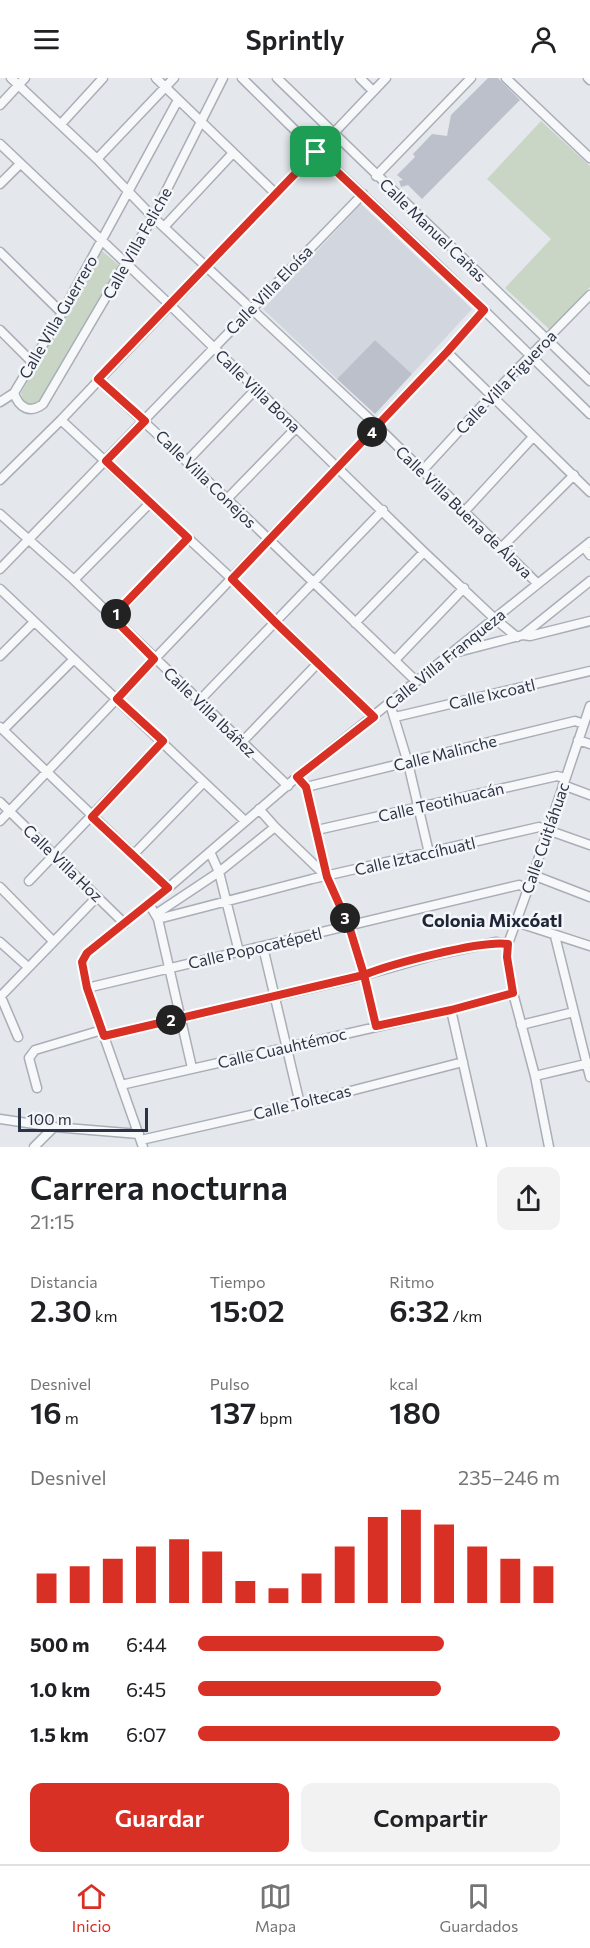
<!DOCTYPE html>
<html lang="es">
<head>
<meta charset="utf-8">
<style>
  :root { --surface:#fff; --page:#f2f2f2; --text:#202124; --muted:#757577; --line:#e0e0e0; --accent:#d93025 }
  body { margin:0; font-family:Commissioner,sans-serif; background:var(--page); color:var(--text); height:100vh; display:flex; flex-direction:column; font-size:22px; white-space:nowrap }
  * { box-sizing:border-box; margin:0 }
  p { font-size:20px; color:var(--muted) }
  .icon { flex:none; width:33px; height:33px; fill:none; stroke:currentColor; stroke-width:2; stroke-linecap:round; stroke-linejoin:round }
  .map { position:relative; height:1069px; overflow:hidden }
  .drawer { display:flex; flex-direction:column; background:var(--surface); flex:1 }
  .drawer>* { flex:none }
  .scale { position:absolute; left:18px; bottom:15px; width:130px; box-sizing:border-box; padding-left:6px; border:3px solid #2b3445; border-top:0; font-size:16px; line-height:21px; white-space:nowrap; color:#2b3445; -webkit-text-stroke:4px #f4f6f9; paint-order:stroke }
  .pin { position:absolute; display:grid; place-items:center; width:51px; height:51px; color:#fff; margin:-26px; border-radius:12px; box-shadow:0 3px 9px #0006 }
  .km { position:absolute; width:30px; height:30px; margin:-15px; border-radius:50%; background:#222; color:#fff; font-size:16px; line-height:30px; text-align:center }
  .round { display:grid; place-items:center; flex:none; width:63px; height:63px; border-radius:12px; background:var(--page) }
  .head { display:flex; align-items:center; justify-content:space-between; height:102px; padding:0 30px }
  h1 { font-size:33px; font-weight:600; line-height:45px }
  .figures { display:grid; grid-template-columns:repeat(3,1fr); gap:9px; height:102px; padding:6px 30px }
  .figures div { display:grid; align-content:center }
  .figures b { font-size:30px; font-weight:600 }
  .figures small { font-size:16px; font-weight:400 }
  .figures p { font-size:16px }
  .chart { height:168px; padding:12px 30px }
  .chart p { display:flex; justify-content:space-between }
  .chart svg { width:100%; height:108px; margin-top:6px; stroke:var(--accent); stroke-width:6 }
  .cta { display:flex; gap:12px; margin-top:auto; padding:12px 30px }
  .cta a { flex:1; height:69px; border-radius:12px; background:var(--accent); color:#fff; font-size:24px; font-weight:600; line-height:69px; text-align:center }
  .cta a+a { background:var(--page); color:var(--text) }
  ul { padding:0 30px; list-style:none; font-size:20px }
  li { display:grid; grid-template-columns:96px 72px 1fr; align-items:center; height:45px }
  li i { height:15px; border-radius:8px; background:var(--accent) }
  header { display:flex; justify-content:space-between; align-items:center; height:78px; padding:0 30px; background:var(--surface); font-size:27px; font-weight:600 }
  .menu { display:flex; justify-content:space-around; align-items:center; height:84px; border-top:2px solid var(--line); background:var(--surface); font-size:16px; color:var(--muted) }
  .menu a { display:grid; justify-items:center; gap:3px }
  .menu .on { color:var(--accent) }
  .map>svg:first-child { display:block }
  .built { fill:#d2d6de }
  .green { fill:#c9d6c5 }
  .building { fill:#bbc0ca }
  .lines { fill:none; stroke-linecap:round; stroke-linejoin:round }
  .minor-casing { stroke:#a9aeb7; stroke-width:11 }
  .minor { stroke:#f7f8fa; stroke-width:8 }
  .route-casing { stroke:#fff; stroke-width:12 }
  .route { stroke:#d93025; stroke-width:8 }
  .labels { text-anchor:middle; stroke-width:5; stroke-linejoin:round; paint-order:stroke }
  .street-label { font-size:16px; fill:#2b3445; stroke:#f4f6f9 }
  .neighbourhood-label { font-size:18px; font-weight:bold; fill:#1d2536; stroke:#f4f6f9 }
</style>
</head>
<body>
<header><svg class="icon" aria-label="menu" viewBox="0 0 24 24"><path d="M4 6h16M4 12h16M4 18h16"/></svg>Sprintly<svg class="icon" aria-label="person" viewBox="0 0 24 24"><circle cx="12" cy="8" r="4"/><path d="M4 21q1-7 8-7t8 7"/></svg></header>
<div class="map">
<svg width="590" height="1069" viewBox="0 0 590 1069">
  <rect width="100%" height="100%" fill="#e4e7ec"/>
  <path class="built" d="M361,126l111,105 -60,65 -37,-34 -38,39 -74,-70z"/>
  <path class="green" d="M541,43l49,45v121l-40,43 -45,-42 46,-49 -64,-60z
    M101,172l20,17 -80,135c-7,4 -11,5 -18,-1l-2,-8z"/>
  <path class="building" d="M488,0h10l22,22 -98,99 -14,-14 -7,2 -2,-6 4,-1 -6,-5 18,-18 -2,-3 19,-20 15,2 4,-21z
    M375,262l37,34 -37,40 -38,-35z"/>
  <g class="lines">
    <defs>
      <path id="minor" d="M11,0l86,81 56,58 224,209 161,158
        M156,0l119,115
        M242,0l74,73 127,119 147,144
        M277,0l313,303
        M360,0l13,13
        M506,0l84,80
        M588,0l2,2
        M0,27l25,-27
        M61,46l42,-46
        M0,66l169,160 255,248 71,67 22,18
        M97,81l77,-81
        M376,98l95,-98
        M0,106l20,-20
        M164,149l69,-74
        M0,174l62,61
        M0,252l32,32
        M447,274l143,140
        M98,301l129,120 189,182
        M14,315c5,15 16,21 29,11l110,-187 70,-139
        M0,324l14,-9 48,-80 116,-213
        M61,342l171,159 44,44 98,94
        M187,383l69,-72
        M423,392l68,-74 99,-101
        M0,402l61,-60 325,-342
        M227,421l69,-71
        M464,434l69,-75
        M0,436l74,66 214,206
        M502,469l72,-72
        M584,469l6,8
        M0,491l363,-375
        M74,502l76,-77
        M0,511l245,232
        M113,539l75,-79
        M355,545l69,-71
        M523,557l67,-54
        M454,575l69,-18 7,1 60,-15
        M0,578l34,-34
        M395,582l69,-72
        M199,623l184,-191
        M390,626l18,59 21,90
        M395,639l195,-46
        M0,649l168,161
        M3,652l70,-70
        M578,662l12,4
        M241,665l77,-80
        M297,699l9,10 21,90 22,49 15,49 12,51
        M563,707l27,10
        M306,709l269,-66 9,3
        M0,724l125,122
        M259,731l16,18 52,50
        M0,743l377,-395 70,-74 37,-42
        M317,752l240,-54 8,2
        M210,774l9,20 20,80
        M133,777l71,-73
        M533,797l57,22
        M29,803l134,-140
        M0,809l53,54
        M149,826l9,15 154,-40 227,-52 51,18
        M156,836l63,-42 56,-45
        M158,841l34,149
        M516,844l74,24
        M555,858l35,141
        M0,864l28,25
        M263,869l37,157
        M87,910l432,-103 9,3
        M0,919l97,-100
        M1,919l17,40
        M451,932l31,137
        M521,947l53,-13
        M104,958l247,-57 84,-24 61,-13 12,2
        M535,998l55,-13
        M121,1007l330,-75 62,-17
        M37,1010l-8,-30 6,-8 67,-20
        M0,1041l54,8 85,7
        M141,1062l159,-36 163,-42
        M34,1069l20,-20
        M143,1069l-56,-159 -5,-26 5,-9 81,-65 129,-111 293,-235
        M549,1069l-14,-71 -22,-83 -6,-36 1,-13 25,-69 57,-169"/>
    </defs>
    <use href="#minor" class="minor-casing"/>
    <use href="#minor" class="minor"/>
  </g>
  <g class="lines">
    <defs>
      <path id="route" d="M316,74l-218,227 47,42 -39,40 82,77 -76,79 42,42 -37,40 46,42 -71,76 76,71 -81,65 -5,9 5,26 17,48 260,-61 12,51 75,-16 62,-17 -6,-36 1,-13c-27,-4 -117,20 -144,31l-15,-49 -22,-49 -21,-90 -9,-10 77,-60 -98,-94 -44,-44 215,-227 37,-42 -168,-158"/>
    </defs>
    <use href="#route" class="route-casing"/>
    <use href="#route" class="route"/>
  </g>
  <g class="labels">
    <g class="street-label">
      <text transform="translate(433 152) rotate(44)" y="6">Calle Manuel Cañas</text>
      <text transform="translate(137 165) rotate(-61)" y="6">Calle Villa Feliche</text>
      <text transform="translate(269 212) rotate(-46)" y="6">Calle Villa Eloísa</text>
      <text transform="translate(58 239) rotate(-60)" y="6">Calle Villa Guerrero</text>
      <text transform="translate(506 304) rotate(-46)" y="6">Calle Villa Figueroa</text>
      <text transform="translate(258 313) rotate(44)" y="6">Calle Villa Bona</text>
      <text transform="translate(206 401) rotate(44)" y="6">Calle Villa Conejos</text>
      <text transform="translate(464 434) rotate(44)" y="6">Calle Villa Buena de Álava</text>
      <text transform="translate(445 581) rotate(-39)" y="6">Calle Villa Franqueza</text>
      <text transform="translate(492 616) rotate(-13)" y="6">Calle Ixcoatl</text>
      <text transform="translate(210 634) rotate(44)" y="6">Calle Villa Ibáñez</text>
      <text transform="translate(445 675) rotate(-14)" y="6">Calle Malinche</text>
      <text transform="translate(441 724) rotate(-13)" y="6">Calle Teotihuacán</text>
      <text transform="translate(545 760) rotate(-71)" y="6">Calle Cuitláhuac</text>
      <text transform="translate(415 778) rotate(-13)" y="6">Calle Iztaccíhuatl</text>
      <text transform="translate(63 785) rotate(44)" y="6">Calle Villa Hoz</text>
      <text transform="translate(255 870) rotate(-13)" y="6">Calle Popocatépetl</text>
      <text transform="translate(282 970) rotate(-13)" y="6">Calle Cuauhtémoc</text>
      <text transform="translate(302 1024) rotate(-14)" y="6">Calle Toltecas</text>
    </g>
    <g class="neighbourhood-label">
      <text x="492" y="849">Colonia Mixcóatl</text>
    </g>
  </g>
</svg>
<div class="scale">100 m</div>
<div class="pin" style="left:316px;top:74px;background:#1e9e55"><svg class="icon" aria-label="arrive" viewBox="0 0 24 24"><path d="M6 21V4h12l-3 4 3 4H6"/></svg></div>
<b class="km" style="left:116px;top:536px">1</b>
<b class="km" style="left:171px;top:942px">2</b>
<b class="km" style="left:345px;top:840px">3</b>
<b class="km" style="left:372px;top:354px">4</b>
</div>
<section class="drawer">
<div class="head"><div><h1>Carrera nocturna</h1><p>21:15</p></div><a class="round"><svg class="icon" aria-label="share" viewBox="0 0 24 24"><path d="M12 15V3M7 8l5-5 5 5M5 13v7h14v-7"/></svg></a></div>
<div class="figures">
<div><p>Distancia</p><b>2.30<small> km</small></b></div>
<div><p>Tiempo</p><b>15:02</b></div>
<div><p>Ritmo</p><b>6:32<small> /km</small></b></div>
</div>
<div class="figures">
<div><p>Desnivel</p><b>16<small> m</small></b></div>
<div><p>Pulso</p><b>137<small> bpm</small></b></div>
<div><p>kcal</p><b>180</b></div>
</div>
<div class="chart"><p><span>Desnivel</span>235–246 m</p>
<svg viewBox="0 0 160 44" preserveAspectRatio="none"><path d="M5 44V32M15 44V29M25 44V26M35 44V21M45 44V18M55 44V23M65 44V35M75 44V38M85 44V32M95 44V21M105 44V9M115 44V6M125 44V12M135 44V21M145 44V26M155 44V29"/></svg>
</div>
<ul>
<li><b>500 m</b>6:44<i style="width:68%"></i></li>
<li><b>1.0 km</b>6:45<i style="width:67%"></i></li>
<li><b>1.5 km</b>6:07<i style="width:100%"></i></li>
</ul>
<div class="cta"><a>Guardar</a><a>Compartir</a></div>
</section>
<nav class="menu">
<a class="on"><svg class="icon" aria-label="home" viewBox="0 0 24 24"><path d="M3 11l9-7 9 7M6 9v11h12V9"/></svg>Inicio</a>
<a><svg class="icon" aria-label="map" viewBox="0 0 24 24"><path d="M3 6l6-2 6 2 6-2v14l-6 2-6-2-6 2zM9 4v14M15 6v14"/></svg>Mapa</a>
<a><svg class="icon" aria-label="saved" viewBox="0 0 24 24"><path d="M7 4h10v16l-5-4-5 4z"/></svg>Guardados</a>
</nav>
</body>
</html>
